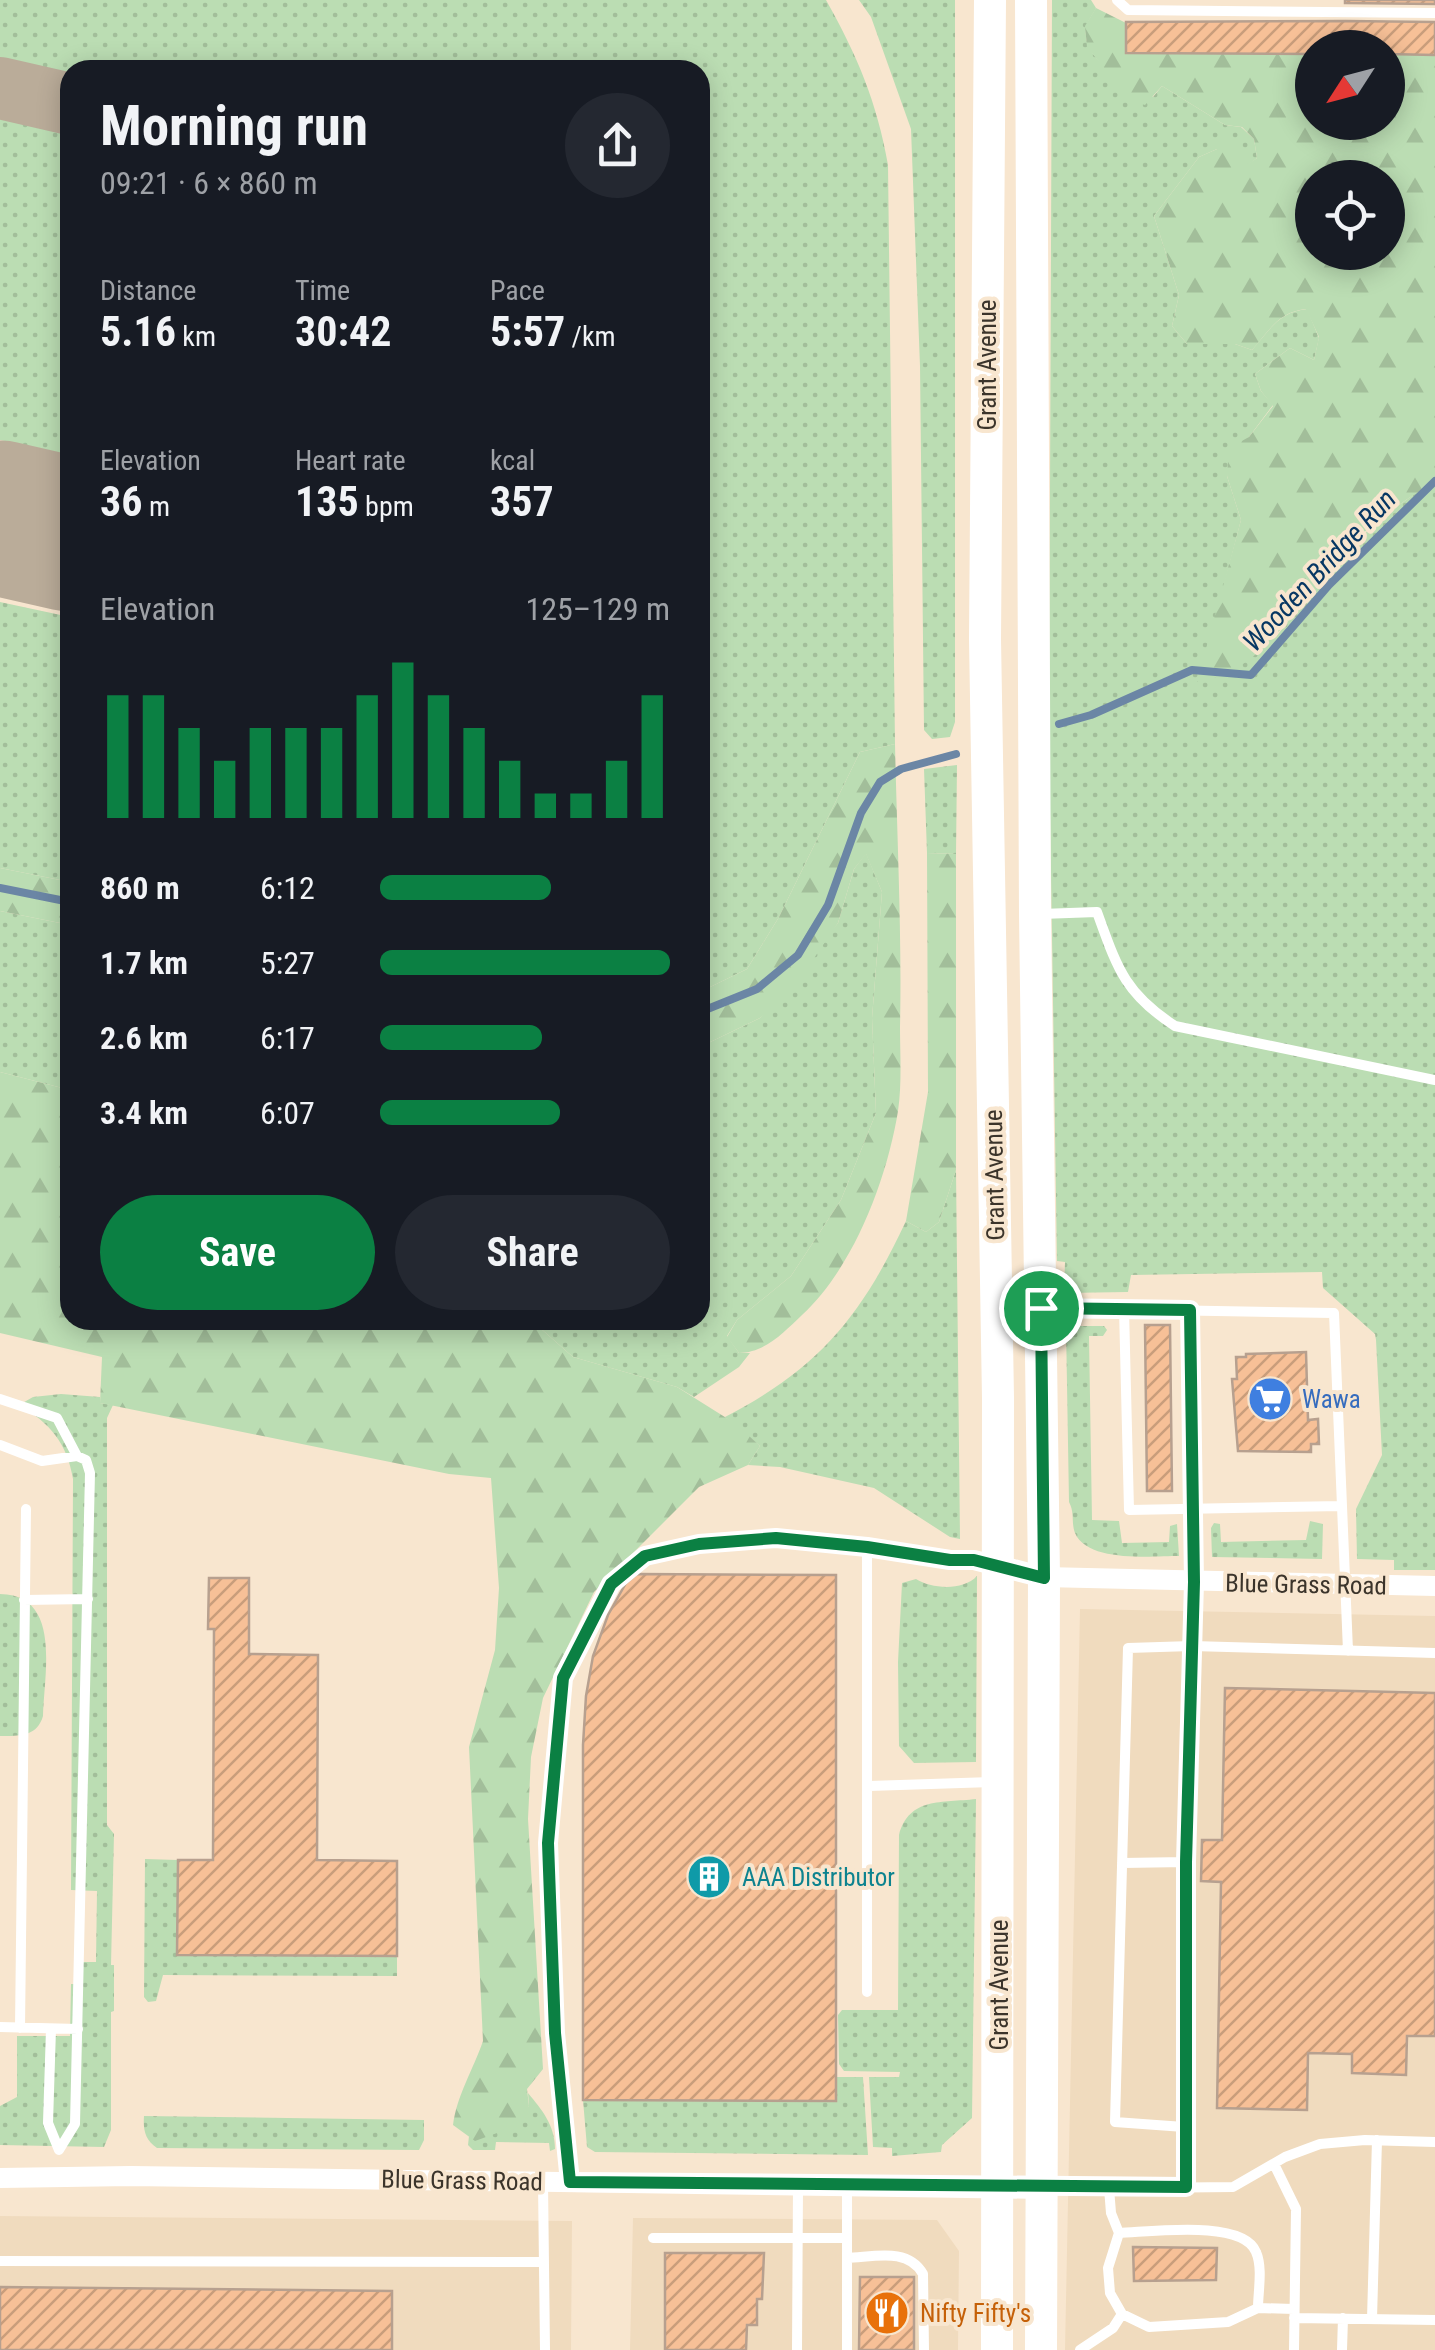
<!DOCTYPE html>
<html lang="en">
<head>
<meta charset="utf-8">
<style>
  :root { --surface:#171b24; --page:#242831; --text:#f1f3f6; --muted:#9ea1a6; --accent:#0b8043 }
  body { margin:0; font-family:"Roboto Condensed",sans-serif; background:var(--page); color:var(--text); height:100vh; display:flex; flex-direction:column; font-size:38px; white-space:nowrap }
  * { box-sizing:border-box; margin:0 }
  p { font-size:32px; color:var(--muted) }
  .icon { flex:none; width:55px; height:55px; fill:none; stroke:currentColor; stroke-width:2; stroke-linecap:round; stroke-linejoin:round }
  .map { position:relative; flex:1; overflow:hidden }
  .panel { position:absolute; left:60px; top:60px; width:650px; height:1270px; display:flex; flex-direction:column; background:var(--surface); border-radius:30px; box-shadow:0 5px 25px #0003 }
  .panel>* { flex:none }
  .needle { width:65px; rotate:234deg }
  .controls { position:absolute; left:1295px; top:30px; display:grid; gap:20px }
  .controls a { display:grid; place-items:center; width:110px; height:110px; border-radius:50%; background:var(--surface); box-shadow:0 5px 25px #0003; font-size:50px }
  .pin { position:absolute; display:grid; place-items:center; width:85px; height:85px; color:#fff; margin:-42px; border:5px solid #fff; border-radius:50%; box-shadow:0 2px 10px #0007 }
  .round { display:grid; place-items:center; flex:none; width:105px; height:105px; border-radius:52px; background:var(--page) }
  .headline { display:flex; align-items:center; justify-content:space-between; height:170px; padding:0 40px }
  h1 { font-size:55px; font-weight:700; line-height:75px }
  .stats { display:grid; grid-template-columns:repeat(3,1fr); gap:15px; height:170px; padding:10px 40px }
  .stats div { display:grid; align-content:center }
  .stats b { font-size:42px; font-weight:700 }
  .stats small { font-size:28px; font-weight:400 }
  .stats p { font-size:28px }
  .chart { height:280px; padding:20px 40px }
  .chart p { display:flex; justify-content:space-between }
  .chart svg { width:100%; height:180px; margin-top:10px; stroke:var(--accent); stroke-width:6 }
  .primary-button { display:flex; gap:20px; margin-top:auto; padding:20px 40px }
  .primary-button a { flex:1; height:115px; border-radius:60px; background:var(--accent); color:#fff; font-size:40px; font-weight:700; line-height:115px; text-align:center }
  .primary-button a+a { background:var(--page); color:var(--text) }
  ul { padding:0 40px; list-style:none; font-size:32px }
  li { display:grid; grid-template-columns:160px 120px 1fr; align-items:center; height:75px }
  li i { height:25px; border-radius:12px; background:var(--accent) }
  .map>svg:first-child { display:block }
  .built { fill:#f0dbbe }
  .grass { fill:url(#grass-dots) }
  .forest { fill:url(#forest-firs); fill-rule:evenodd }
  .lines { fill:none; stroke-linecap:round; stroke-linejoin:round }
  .stream { stroke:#6b86a5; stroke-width:8 }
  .taxiway { stroke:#baac99; stroke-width:62 }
  .runway { stroke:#baac99; stroke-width:155 }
  .building { fill:url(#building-hatch); stroke:#b7a08f; stroke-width:2.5 }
  .lane { stroke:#fff; stroke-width:10 }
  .street { stroke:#fff; stroke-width:20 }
  .primary { stroke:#fff; stroke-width:32 }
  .route-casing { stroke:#fff; stroke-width:20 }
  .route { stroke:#0b8043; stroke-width:12 }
  .labels { text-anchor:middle; stroke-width:8; stroke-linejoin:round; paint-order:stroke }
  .street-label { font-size:25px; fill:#3b342b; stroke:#f8e6cf }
  .shop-label { font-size:25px; fill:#366cbe; stroke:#f8e6cf; text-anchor:start }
  .culture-label { font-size:25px; fill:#0d838f; stroke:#f8e6cf; text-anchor:start }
  .food-label { font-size:25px; fill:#c56008; stroke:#f8e6cf; text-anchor:start }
  .water-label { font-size:28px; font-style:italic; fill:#073763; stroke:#f8e6cf }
</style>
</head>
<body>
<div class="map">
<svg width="1435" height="2350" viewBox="0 0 1435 2350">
  <defs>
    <pattern id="grass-dots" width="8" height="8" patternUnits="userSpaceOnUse" patternTransform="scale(2.5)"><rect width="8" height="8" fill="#bbddb3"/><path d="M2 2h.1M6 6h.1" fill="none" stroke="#a2be9a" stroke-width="1.8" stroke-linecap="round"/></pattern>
    <pattern id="forest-firs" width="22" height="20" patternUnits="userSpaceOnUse" patternTransform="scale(2.5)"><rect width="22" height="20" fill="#bbddb3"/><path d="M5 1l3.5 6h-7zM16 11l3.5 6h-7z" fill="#a2be9a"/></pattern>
    <pattern id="building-hatch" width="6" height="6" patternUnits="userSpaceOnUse" patternTransform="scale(2.5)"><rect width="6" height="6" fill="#f7c097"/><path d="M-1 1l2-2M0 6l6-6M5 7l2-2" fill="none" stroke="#c99d7b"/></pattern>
  </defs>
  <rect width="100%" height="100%" fill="#f8e6cf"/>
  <path class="built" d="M1080,1609l355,7v734h-370z
    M0,2216l572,5 -1,129h-571z
    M633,2218l304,2 22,31 -1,99h-328z"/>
  <path class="grass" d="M0,0h826c31,55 51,102 62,165l7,579 -35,8 -81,165 -32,52 -47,23v-922h-630v9l-70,-15z
    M859,0h96v722l-5,15 -18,2 -8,-9 -4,-364 -9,-237 -40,-112z
    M1052,0h39l5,8c-3,7 -10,14 -10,22 -4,32 45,52 67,67l9,-11 63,39 16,2 13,12 3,19 -9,7 -31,-16 -18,8 -45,59 25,79 -7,31 15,18h48l17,6c17,-19 26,-38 55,-41l12,29 -5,22 -24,-12 -35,26 6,17 12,14 -24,32 -22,39 14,44 -37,142 72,-25 53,-70 52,-49 39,-28h15v1080h-41v-10l-37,-1 -1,-50 26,-54 -6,-115 -1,-6 -52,-46 -1,-16 -191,3 -3,17 -63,1 -1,-3 1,-28 -8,-1 -8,-518z
    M0,119l70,15v321l-70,-15z
    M0,602l70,15v265l-70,-14z
    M957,765l-1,89 -29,-1 -3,-84z
    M866,853l16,39 -10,126 4,95 -35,87 -50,76 -54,44 -10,16 12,17h11l-11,14 -45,30 -17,-10 -104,-30 -42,-37h169v-273l60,-29 78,-95 16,-54z
    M0,911l70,14v165l-70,-18z
    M956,1170l4,369 -10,-2 -76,-49 -94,-21 -32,-2 12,-19 -35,-29c95,-49 137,-102 181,-196l20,11 13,-10z
    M1066,1326h38l3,4 -4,6h-14l3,184 27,1 3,22 47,-1 1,-16 7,-2 2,32c-27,0 -91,7 -104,-23 -4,-10 0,-20 -6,-31z
    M61,1394l39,3v6l13,2 -6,13v407l7,9 -3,131h3v46l-3,1v118l-7,17 -104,-2v-39l17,-9v-61h53l1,-52h12v-22h13l1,-71 -26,-1 2,-411c-6,-36 -23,-56 -54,-74l14,-8z
    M1310,1521l13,3 -1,35 -110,-2 -1,-29 3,-5 6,1 1,18 85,-2z
    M977,1576l-1,186 -62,1 -15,-17 -1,-84 4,-79 14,-4c16,10 47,12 61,-3z
    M0,1594c62,1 44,79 43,122 -6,21 -24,20 -43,20z
    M976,1799l-4,319 -30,27 -1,7 -49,4v-8l-19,-1 -4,-70h30l1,-5 -56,-1 -5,-7 -1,-49 4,-5h56l1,-175c10,-38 43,-32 77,-36z
    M145,1859l33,1v95l219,1v20l-234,-1 -7,26 -8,1 -4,-5z
    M836,2077h27l5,78 -273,-3 -8,-5 -4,-47 253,1z
    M528,2093c14,17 27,32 27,56l-5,2 -1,-8 -53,-1 -1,8h-22l-5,-5 1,-9 6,4 54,-34z
    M144,2116l280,4v20l-5,10 -262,-2c-12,-8 -14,-18 -13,-32z"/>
  <path class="forest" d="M1096,8l30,15 1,30 185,1v68h76v-68l47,1v435c-18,0 -26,8 -40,18 -24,17 -50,40 -68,63 -38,46 -67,100 -130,111l44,-162 -14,-44 2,-28 20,-11 24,-31 -12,-15 -6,-17 35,-26 24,12 5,-23 -13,-28c-28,3 -37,22 -54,41l-17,-6h-48l-15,-18 7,-31 -25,-79 45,-59 18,-8 10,-10 21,25 9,-6 -3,-19 -12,-12 -17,-2 -63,-39 -17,19 -14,-4 -44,-54 -2,-21zM1312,178h76v74h-76z
    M895,744c2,94 7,189 5,283 0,27 2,57 -2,84 -11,68 -44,156 -96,204 -18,17 -37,38 -63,38l-12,-16 10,-17 54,-44 50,-76 35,-87 -4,-95 10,-126 -16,-38 -12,15 -16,54 -45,66 -33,29 -60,29v-55l47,-23 32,-52 81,-165z
    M927,853l29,1v316l-17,52 -13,10 -20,-11 22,-129z
    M0,868l70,14v43l-70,-14z
    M0,1072l70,18v230h461l42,37 104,30 59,37 24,22 -12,19 -49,22 -105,105 -51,106 -12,59 -3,62 15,250 -16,20 2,17 -18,22 -36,13 -22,-16c4,-30 20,-55 30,-84l-14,-294 26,-97 4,-62 -8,-110 -42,-4 -349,-71 2,-46 -102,-24z"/>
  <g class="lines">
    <path class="stream" d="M1059,724l32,-9 101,-45 59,5 78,-90 106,-104
      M0,888l70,14
      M700,1012l57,-23 41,-34 30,-50 33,-92 19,-31 21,-13 55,-15"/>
    <path class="taxiway" d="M0,88l70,16"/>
    <path class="runway" d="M0,518l70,16"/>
  </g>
  <path class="building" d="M1345,0h90v4l-90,-1z
    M1345,21l90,1v33l-47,-1v-6h-76v6l-186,-1v-31z
    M1145,1325h25l2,166h-25z
    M1306,1352l2,68 10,-1 1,25h-8v8l-73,-1 -6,-72h5l-1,-22h10v-3z
    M637,1574l199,1v526l-253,-1v-355l3,-49 7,-40 15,-41 18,-32z
    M209,1578h40v76l69,1 -1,205 80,1v95l-220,-1 1,-95h35l1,-231h-6z
    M1225,1688l210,5v343h-28l-1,39 -54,-2v-19l-44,-1 -1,57 -90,-2 4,-226 -20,-1 1,-41h20z
    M1133,2247l84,1 -1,32 -82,1z
    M665,2253h99l-2,46h-5v26h-10l-1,25h-81z
    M860,2277h54v73h-55z
    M0,2287l392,4v59h-392z"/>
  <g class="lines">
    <path class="lane" d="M1117,0l11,10 307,3
      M1041,914l56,-2c20,55 27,81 78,114l260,54
      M1047,1308l287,5 14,338
      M1124,1309l5,201 212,-4
      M0,1399l57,19 20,38 9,4 4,13 -15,651 -16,26 -11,-27 3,-94
      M0,1445l42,16 35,-5
      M24,1600l64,-1
      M869,1786l123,-4
      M1122,1863l64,-1
      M867,1992v-445
      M0,2027l78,2
      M20,2028l6,-519
      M1184,2127l-69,-5 13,-474 64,-2 243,7
      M1274,2164l22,45 -2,141
      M543,2182l2,168
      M570,2182l-15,-149 -7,-190 15,-165 48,-94 34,-28 54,-12 77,-6 216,26
      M847,2186v164
      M1186,2187v-325l7,-280 -3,-271
      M1109,2188l2,25 8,20 -11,35 2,25 12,21 27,13 79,-5 30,-14 36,1
      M1045,2189l188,-2 52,-30 35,-13 45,-4 70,2
      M1119,2233c31,-1 124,-14 137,19 7,16 2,40 2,56
      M653,2238h194
      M847,2258c27,-1 61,-11 76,16l1,76
      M0,2261l544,1
      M1294,2318l141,2
      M1372,2319l5,-179
      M797,2350l1,-164
      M1080,2350l33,-22 9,-14
      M1342,2350l1,-32"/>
    <path class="street" d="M998,1565l46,12 391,9
      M0,2178l131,-2 913,13"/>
    <path class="primary" d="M990,0l-5,639 13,759 -1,952
      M1031,0l4,914 9,663 -3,773"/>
  </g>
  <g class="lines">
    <defs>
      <path id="route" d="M1041,1308l149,2 4,272 -8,280v325l-616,-5 -15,-149 -7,-190 15,-165 48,-94 34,-28 54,-12 77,-6 91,9 83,13h24l70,18z"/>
    </defs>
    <use href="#route" class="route-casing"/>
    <use href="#route" class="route"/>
  </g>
  <defs>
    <symbol id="supermarket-disc" viewBox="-11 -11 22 22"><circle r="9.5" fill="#3f7fe0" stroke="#f8e6cf"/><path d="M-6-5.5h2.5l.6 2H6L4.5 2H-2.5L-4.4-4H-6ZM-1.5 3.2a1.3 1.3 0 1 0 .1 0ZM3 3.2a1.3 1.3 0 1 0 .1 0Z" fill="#fff"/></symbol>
    <symbol id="building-disc" viewBox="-11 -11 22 22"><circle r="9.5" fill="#0f9aa8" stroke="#f8e6cf"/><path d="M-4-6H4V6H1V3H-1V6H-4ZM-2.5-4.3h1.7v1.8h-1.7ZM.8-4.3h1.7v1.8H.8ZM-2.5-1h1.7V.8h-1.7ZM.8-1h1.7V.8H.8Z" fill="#fff"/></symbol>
    <symbol id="restaurant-disc" viewBox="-11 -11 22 22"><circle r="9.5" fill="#e8710a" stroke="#f8e6cf"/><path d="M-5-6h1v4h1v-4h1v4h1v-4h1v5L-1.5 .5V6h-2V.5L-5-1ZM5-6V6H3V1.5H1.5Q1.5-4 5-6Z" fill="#fff"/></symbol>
  </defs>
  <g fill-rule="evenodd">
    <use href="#supermarket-disc" x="1245" y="1374" width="50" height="50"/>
    <use href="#building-disc" x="684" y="1852" width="50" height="50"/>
    <use href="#restaurant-disc" x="862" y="2288" width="50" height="50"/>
  </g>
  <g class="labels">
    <g class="street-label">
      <text transform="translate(987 365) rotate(-90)" y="9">Grant Avenue</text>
      <text transform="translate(994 1175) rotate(-91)" y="9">Grant Avenue</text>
      <text transform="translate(1306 1584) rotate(1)" y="9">Blue Grass Road</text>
      <text transform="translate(999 1985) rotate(-90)" y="9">Grant Avenue</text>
      <text transform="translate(462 2180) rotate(1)" y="9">Blue Grass Road</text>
    </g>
    <g class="shop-label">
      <text x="1302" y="1408">Wawa</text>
    </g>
    <g class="culture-label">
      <text x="742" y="1886">AAA Distributor</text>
    </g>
    <g class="food-label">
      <text x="920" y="2322">Nifty Fifty's</text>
    </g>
    <g class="water-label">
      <text transform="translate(1319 570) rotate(-47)" y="10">Wooden Bridge Run</text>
    </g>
  </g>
</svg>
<div class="controls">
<a><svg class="needle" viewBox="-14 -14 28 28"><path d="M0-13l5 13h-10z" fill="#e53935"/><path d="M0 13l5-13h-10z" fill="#9ea1a6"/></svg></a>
<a><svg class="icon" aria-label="locate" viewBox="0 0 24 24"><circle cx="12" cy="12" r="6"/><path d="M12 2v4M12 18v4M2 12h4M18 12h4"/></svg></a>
</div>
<div class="pin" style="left:1041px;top:1308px;background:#1e9e55"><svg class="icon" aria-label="arrive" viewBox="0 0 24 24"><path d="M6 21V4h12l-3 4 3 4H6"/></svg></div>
<section class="panel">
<div class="headline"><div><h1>Morning run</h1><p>09:21 · 6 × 860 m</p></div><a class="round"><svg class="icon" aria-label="share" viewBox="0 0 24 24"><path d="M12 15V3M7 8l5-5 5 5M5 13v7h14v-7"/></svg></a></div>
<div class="stats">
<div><p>Distance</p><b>5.16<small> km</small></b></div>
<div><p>Time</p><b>30:42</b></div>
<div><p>Pace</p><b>5:57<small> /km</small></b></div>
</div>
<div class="stats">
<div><p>Elevation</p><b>36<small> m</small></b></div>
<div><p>Heart rate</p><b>135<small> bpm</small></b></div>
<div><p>kcal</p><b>357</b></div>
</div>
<div class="chart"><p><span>Elevation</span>125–129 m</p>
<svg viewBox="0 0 160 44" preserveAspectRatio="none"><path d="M5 44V14M15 44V14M25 44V22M35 44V30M45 44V22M55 44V22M65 44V22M75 44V14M85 44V6M95 44V14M105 44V22M115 44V30M125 44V38M135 44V38M145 44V30M155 44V14"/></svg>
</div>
<ul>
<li><b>860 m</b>6:12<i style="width:59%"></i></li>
<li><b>1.7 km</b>5:27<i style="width:100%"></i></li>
<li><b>2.6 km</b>6:17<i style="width:56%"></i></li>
<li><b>3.4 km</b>6:07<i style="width:62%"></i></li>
</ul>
<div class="primary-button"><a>Save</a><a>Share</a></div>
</section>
</div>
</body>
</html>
